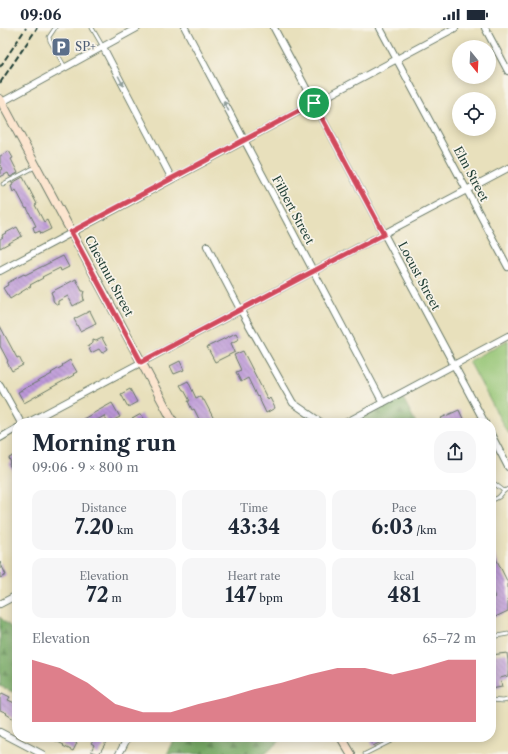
<!DOCTYPE html>
<html lang="en">
<head>
<meta charset="utf-8">
<style>
  :root { --surface:#fff; --page:#f6f6f7; --text:#1f2937; --muted:#747a83; --accent:#d1495b }
  body { margin:0; font-family:"Libre Caslon Text",serif; background:var(--page); color:var(--text); height:100vh; display:flex; flex-direction:column; font-size:15px; white-space:nowrap }
  * { box-sizing:border-box; margin:0 }
  p { font-size:13px; color:var(--muted) }
  .icon { flex:none; width:22px; height:22px; fill:none; stroke:currentColor; stroke-width:2; stroke-linecap:round; stroke-linejoin:round }
  .map { position:relative; flex:1; overflow:hidden }
  .drawer { position:absolute; left:12px; top:390px; width:484px; height:324px; display:flex; flex-direction:column; background:var(--surface); border-radius:16px; box-shadow:0 2px 10px #0003 }
  .drawer>* { flex:none }
  .needle { width:26px; rotate:162deg }
  .buttons { position:absolute; left:452px; top:12px; display:grid; gap:8px }
  .buttons a { display:grid; place-items:center; width:44px; height:44px; border-radius:50%; background:var(--surface); box-shadow:0 2px 10px #0003; font-size:20px }
  .pin { position:absolute; display:grid; place-items:center; width:34px; height:34px; color:#fff; margin:-17px; border:2px solid #fff; border-radius:50%; box-shadow:0 1px 4px #0007 }
  .round { display:grid; place-items:center; flex:none; width:42px; height:42px; border-radius:16px; background:var(--page) }
  .summary { display:flex; align-items:center; justify-content:space-between; height:68px; padding:0 20px }
  h1 { font-size:22px; font-weight:800; line-height:30px }
  .stats { display:grid; grid-template-columns:repeat(3,1fr); gap:6px; height:68px; padding:4px 20px }
  .stats div { display:grid; align-content:center; border-radius:10px; background:var(--page); text-align:center }
  .stats b { font-size:20px; font-weight:800 }
  .stats small { font-size:11px; font-weight:400 }
  .stats p { font-size:11px }
  .chart { height:112px; padding:8px 20px }
  .chart p { display:flex; justify-content:space-between }
  .chart svg { width:100%; height:72px; margin-top:4px; fill:var(--accent); opacity:.7 }
  .status { display:flex; justify-content:space-between; align-items:center; height:28px; padding:0 20px; background:var(--surface); direction:ltr }
  .status svg { height:11px; fill:currentColor }
  .map>svg:first-child { display:block }
  .forest { fill:url(#forest-firs); stroke:#4c744d }
  .park { fill:#95c575; stroke:#5a8154 }
  .building { fill:url(#building-back-hatch) }
  .lines { fill:none; stroke-linecap:round; stroke-linejoin:round }
  .lane-casing { stroke:#657664; stroke-width:4.5 }
  .street-casing { stroke:#657664; stroke-width:8 }
  .secondary-casing { stroke:#657664; stroke-width:10 }
  .lane { stroke:#fff; stroke-width:3 }
  .street { stroke:#fff; stroke-width:6 }
  .secondary { stroke:#fce5cf; stroke-width:8 }
  .rail { stroke:#1f3d34; stroke-width:2; stroke-dasharray:6 3; stroke-linecap:butt }
  .oneway { fill:#8f9e9a }
  .route-casing { stroke:#fff; stroke-width:8 }
  .route { stroke:#d1495b; stroke-width:5 }
  .labels { text-anchor:middle; stroke-width:3.5; stroke-linejoin:round; paint-order:stroke }
  .service-label { font-size:12px; fill:#4e5e75; stroke:#f7f3e8; text-anchor:start }
  .street-label { font-size:12px; fill:#1f3d34; stroke:#f7f3e8 }
</style>
</head>
<body>
<div class="status"><b>09:06</b><svg viewBox="0 0 49 12"><path d="M0 12V9h3v3zM5 12V6h3v6zM10 12V3h3v9zM15 12V0h3v12zM26 1h20v11H26zM47 4h2v5h-2z"/></svg></div>
<div class="map">
<svg width="508" height="726" viewBox="0 0 508 726">
  <defs>
    <pattern id="forest-firs" width="22" height="20" patternUnits="userSpaceOnUse"><rect width="22" height="20" fill="#78aa66"/><path d="M5 1l3.5 6h-7zM16 11l3.5 6h-7z" fill="#628c55"/></pattern>
    <pattern id="building-back-hatch" width="6" height="6" patternUnits="userSpaceOnUse"><rect width="6" height="6" fill="#bc97d8"/><path d="M-1 5l2 2M0 0l6 6M5-1l2 2" fill="none" stroke="#987cb0"/></pattern>
  </defs>
  <rect width="100%" height="100%" fill="#f7f3e8"/>
  <filter id="ink" filterUnits="userSpaceOnUse"><feTurbulence type="fractalNoise" baseFrequency=".025" numOctaves="2"/><feDisplacementMap in="SourceGraphic" scale="8" xChannelSelector="R" yChannelSelector="G"/><feConvolveMatrix kernelMatrix="1 2 1 2 8 2 1 2 1" color-interpolation-filters="sRGB"/></filter>
  <filter id="wash" filterUnits="userSpaceOnUse"><feTurbulence type="fractalNoise" baseFrequency=".012" numOctaves="4" result="noise"/><feDisplacementMap in="SourceGraphic" scale="16" xChannelSelector="R" yChannelSelector="G"/><feGaussianBlur stdDeviation="0.9" result="paint"/><feColorMatrix in="noise" values="0 0 0 0 0 0 0 0 0 0 0 0 0 0 0 0 0 1.4 0 .05"/><feComposite in="paint" operator="in"/></filter>
  <g filter="url(#wash)">
    <rect width="100%" height="100%" fill="#e8e0bc"/>
    <path class="forest" d="M401,366l15,29h-68z
      M0,589l17,16v61l-17,-8z
      M176,709h108l-19,17h-98z"/>
    <path class="park" d="M508,312v94l-39,-73z"/>
    <g id="blocks">
      <path class="building" d="M9,123l4,7 -2,1 7,14 -8,4 -2,-4 -8,4v-7l2,-1 -2,-4v-9z
        M23,149l14,27 -2,1 9,17 3,-2 4,9 -10,5 -1,-3 -5,2 -2,-6 3,-1 -9,-18 -1,1 -10,-19 -3,2 -2,-6 2,-1 -1,-2z
        M17,199l5,9 -22,12v-9l3,-2 -1,-2z
        M63,228l6,11 -8,4 -1,-3 -18,9 1,1 -13,7 1,1 -21,13 -7,-11 5,-3 -1,-2 17,-9 1,1z
        M76,251l6,12h2l-1,4 1,5 -11,6 -5,-10 -10,5v4l-4,-3 -1,-2v-3l-2,-5z
        M90,283l6,12 -16,8 -6,-12z
        M0,298l17,32 2,-1 4,8 -11,6 -5,-9 1,-1 -8,-15z
        M236,305l3,6 -8,4 4,9 -20,10 -8,-15z
        M102,310l6,11 -6,4 -3,-4 -8,4 -3,-7 5,-3v-3l3,1z
        M243,323l25,49 2,-2 5,10 -9,5 -8,-17 -1,1 -9,-19 -7,4 -5,-10 5,-2 -7,-15z
        M70,332l7,12 -4,2 1,1 -50,28 -6,-11 34,-18 -1,-1 12,-7 -1,-1z
        M180,333l4,9 -10,4 -4,-8z
        M188,353l8,17 4,-2 2,4h2l12,23h-24l7,-4 -5,-10 -2,1 -4,-9h2l-6,-11h-1l-3,-5z
        M130,361l7,13 -9,5 -7,-13z
        M112,375l8,14 -12,6 -4,-7 -12,7h-7l-2,-4z
        M459,382l6,13h-21l-3,-5z
        M141,386l6,9h-13l-2,-4z
        M17,426v19l-2,-3 -2,2 -4,-8 2,-1 -2,-5z
        M491,520l17,35v28l-17,8v-20l4,-2 -4,-8z
        M0,534l6,13 -6,3z
        M507,625l1,8v15l-8,2 2,9 -11,2v-34z
        M2,665l8,4 -2,3 9,4v9l-3,6 -8,-5 1,-1 -7,-3v-13z
        M48,709h26l-2,4 5,2 -4,8 -10,-5 1,-1z
        M95,709h14l-10,17h-1l-7,-3 3,-6 -3,-2z
        M369,709h22l-18,9z"/>
    </g>
  </g>
  <g filter="url(#ink)">
    <use href="#blocks" fill-opacity="0" stroke="#657664" stroke-width="1"/>
    <g class="lines">
      <defs>
        <path id="lane" d="M55,0l-6,9 1,4 15,26
          M92,0l11,19
          M3,156l32,-17
          M491,454l4,2 9,7
          M491,473l8,-4 5,-6 4,-2
          M491,609l17,-3
          M491,672l12,1 5,-1
          M365,726l34,-17"/>
        <path id="street" d="M185,0l198,375
          M274,0l211,395
          M380,0l128,239
          M485,0l23,43
          M103,19l69,132
          M2,74l135,-74
          M207,218l33,63 53,94 29,20
          M0,243l455,-243
          M0,357l21,38
          M27,395l481,-255
          M345,395l163,-87
          M491,406l17,33
          M0,410l17,-10
          M0,576l17,-9
          M0,704l42,22
          M119,726l9,-17"/>
        <path id="secondary" d="M0,71l174,324
          M341,709l10,17"/>
      </defs>
      <use href="#lane" class="lane-casing"/>
      <use href="#street" class="street-casing"/>
      <use href="#secondary" class="secondary-casing"/>
      <use href="#lane" class="lane"/>
      <use href="#street" class="street"/>
      <use href="#secondary" class="secondary"/>
      <path class="rail" d="M0,39l26,-39
        M0,55l37,-55"/>
    </g>
    <defs><path id="oneway-solid" d="M-6-.8H1V-3.2L6.5 0L1 3.2V.8H-6Z"/></defs>
    <g class="oneway">
      <use href="#oneway-solid" transform="translate(121 53) rotate(62)"/>
      <use href="#oneway-solid" transform="translate(226 78) rotate(-118)"/>
    </g>
  </g>
  <g class="lines" filter="url(#ink)">
    <defs>
      <path id="route" d="M314,75l70,131 -243,128 -70,-130z"/>
    </defs>
    <use href="#route" class="route-casing"/>
    <use href="#route" class="route"/>
  </g>
  <defs>
    <symbol id="parking-square" viewBox="-11 -11 22 22"><rect x="-9" y="-9" width="18" height="18" rx="4" fill="#5c6f8a" stroke="#f7f3e8"/><path d="M-3.5-5.5H1a3.5 3.5 0 0 1 0 7H-1V5.5H-3.5ZM-1-3.4V-.6H.8a1.4 1.4 0 0 0 0-2.8Z" fill="#fff"/></symbol>
  </defs>
  <g fill-rule="evenodd">
    <use href="#parking-square" x="50" y="8" width="22" height="22"/>
  </g>
  <g class="labels">
    <g class="service-label">
      <text x="75" y="23">SP+</text>
    </g>
    <g class="street-label">
      <text transform="translate(471 146) rotate(62)" y="4">Elm Street</text>
      <text transform="translate(293 182) rotate(62)" y="4">Filbert Street</text>
      <text transform="translate(109 248) rotate(62)" y="4">Chestnut Street</text>
      <text transform="translate(419 248) rotate(62)" y="4">Locust Street</text>
    </g>
  </g>
</svg>
<div class="buttons">
<a><svg class="needle" viewBox="-14 -14 28 28"><path d="M0-13l5 13h-10z" fill="#e53935"/><path d="M0 13l5-13h-10z" fill="#747a83"/></svg></a>
<a><svg class="icon" aria-label="locate" viewBox="0 0 24 24"><circle cx="12" cy="12" r="6"/><path d="M12 2v4M12 18v4M2 12h4M18 12h4"/></svg></a>
</div>
<div class="pin" style="left:314px;top:75px;background:#1e9e55"><svg class="icon" aria-label="arrive" viewBox="0 0 24 24"><path d="M6 21V4h12l-3 4 3 4H6"/></svg></div>
<section class="drawer">
<div class="summary"><div><h1>Morning run</h1><p>09:06 · 9 × 800 m</p></div><a class="round"><svg class="icon" aria-label="share" viewBox="0 0 24 24"><path d="M12 15V3M7 8l5-5 5 5M5 13v7h14v-7"/></svg></a></div>
<div class="stats">
<div><p>Distance</p><b>7.20<small> km</small></b></div>
<div><p>Time</p><b>43:34</b></div>
<div><p>Pace</p><b>6:03<small> /km</small></b></div>
</div>
<div class="stats">
<div><p>Elevation</p><b>72<small> m</small></b></div>
<div><p>Heart rate</p><b>147<small> bpm</small></b></div>
<div><p>kcal</p><b>481</b></div>
</div>
<div class="chart"><p><span>Elevation</span>65–72 m</p>
<svg viewBox="0 0 160 44" preserveAspectRatio="none"><path d="M0 44V6L10 11L20 20L30 33L40 38L50 38L60 33L70 29L80 24L90 20L100 15L110 11L120 11L130 15L140 11L150 6L160 6V44z"/></svg>
</div>
</section>
</div>
</body>
</html>
